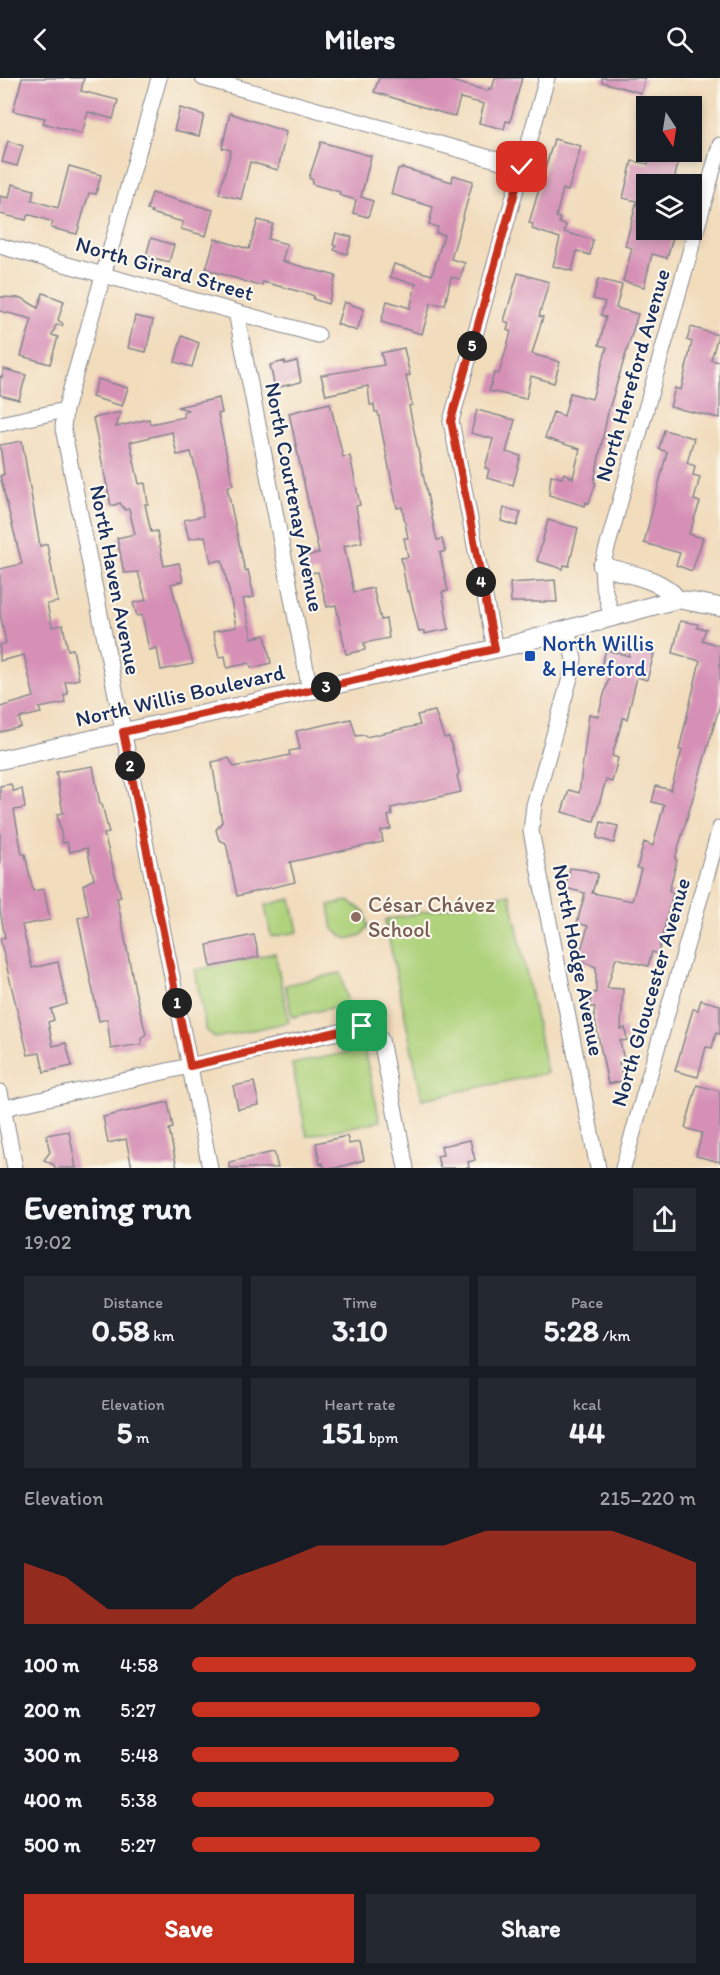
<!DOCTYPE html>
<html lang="en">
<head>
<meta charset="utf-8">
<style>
  :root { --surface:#171b24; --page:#242831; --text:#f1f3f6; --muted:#9ea1a6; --accent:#c8321e }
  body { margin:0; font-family:Itim,sans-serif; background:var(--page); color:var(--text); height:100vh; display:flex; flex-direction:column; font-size:22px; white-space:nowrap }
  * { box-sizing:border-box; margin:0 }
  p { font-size:20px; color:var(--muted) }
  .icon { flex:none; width:33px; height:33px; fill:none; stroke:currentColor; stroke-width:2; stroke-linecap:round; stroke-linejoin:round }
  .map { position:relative; height:1090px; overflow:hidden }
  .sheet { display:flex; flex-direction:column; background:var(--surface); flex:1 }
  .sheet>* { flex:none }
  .needle { width:39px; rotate:168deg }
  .controls { position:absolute; left:636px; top:18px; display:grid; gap:12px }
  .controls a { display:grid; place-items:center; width:66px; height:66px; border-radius:0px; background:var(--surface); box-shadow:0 3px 9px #0003; font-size:30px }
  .pin { position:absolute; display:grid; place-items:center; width:51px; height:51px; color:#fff; margin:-26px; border-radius:12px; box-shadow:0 3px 9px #0006 }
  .km { position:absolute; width:30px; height:30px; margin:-15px; border-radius:50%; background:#222; color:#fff; font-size:16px; line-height:30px; text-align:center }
  .round { display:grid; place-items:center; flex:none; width:63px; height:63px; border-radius:0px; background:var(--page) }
  .head { display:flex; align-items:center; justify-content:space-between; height:102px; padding:0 24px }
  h1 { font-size:33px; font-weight:700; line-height:45px }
  .metrics { display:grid; grid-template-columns:repeat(3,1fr); gap:9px; height:102px; padding:6px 24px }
  .metrics div { display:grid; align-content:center; border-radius:0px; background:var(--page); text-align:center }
  .metrics b { font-size:30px; font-weight:700 }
  .metrics small { font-size:16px; font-weight:400 }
  .metrics p { font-size:16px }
  .chart { height:168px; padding:12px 24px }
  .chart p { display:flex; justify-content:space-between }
  .chart svg { width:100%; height:108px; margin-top:6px; fill:var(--accent); opacity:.7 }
  .button { display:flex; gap:12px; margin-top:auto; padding:12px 24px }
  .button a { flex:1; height:69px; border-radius:0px; background:var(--accent); color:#fff; font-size:24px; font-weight:700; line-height:69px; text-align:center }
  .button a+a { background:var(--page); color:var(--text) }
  ul { padding:0 24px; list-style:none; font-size:20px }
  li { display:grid; grid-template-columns:96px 72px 1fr; align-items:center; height:45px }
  li i { height:15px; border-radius:8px; background:var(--accent) }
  header { display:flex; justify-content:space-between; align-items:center; height:78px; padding:0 24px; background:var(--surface); font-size:27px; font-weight:700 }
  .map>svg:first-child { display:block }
  .green { fill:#afd27b; stroke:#65806c; stroke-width:1.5 }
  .building { fill:#d690b6 }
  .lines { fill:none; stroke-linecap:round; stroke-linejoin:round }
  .minor-casing { stroke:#86868d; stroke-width:17 }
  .tertiary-casing { stroke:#86868d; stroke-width:20 }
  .minor { stroke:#fff; stroke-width:15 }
  .tertiary { stroke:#fff; stroke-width:18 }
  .route-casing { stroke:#fff; stroke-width:12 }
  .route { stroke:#c8321e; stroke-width:8 }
  .transit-dot { fill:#1a4fb4; stroke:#fbf7ec; stroke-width:2 }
  .education-dot { fill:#8d6e63; stroke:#fbf7ec; stroke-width:2 }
  .labels { text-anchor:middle; stroke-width:4.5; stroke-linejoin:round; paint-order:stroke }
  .street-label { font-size:22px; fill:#1b2f5e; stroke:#fbf7ec }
  .transit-label { font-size:22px; fill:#164399; stroke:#fbf7ec; text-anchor:start }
  .education-label { font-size:22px; fill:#785e54; stroke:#fbf7ec; text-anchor:start }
</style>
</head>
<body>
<header><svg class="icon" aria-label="back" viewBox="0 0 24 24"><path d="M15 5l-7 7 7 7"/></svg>Milers<svg class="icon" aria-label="search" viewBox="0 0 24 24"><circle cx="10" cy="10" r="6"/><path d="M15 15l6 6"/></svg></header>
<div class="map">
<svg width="720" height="1090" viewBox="0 0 720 1090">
  <rect width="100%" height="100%" fill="#fbf7ec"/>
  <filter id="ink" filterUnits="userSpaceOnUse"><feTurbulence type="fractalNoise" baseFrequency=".0167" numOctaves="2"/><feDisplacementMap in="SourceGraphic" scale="12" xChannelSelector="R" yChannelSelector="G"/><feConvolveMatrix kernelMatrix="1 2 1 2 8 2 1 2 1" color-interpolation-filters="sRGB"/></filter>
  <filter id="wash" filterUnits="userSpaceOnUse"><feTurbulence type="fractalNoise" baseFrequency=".008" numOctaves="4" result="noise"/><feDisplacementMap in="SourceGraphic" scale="24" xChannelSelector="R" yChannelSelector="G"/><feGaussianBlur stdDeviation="1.35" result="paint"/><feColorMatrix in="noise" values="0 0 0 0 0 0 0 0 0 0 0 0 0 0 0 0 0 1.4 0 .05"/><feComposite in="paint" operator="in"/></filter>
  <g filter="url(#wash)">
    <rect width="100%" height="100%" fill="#f1dcbc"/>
    <path class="green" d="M510,816l37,179 -125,26 -37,-179z
      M291,821l7,33 -27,5 -6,-32z
      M348,823l17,11 3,14 -6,9 -15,4 -14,-10 -4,-24z
      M275,875l14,69 -73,16 -10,-8 -11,-60z
      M341,895l7,31 -56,13 -7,-32z
      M364,971l16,72 -73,15 -15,-72z"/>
    <g id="blocks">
      <path class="building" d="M22,0h62l-3,13 37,9 -5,19 -25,-7 -6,22 -39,-11 2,-5 -32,-7z
        M379,0h72v3l37,10 1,-3 3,1 3,-11h27l-12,44 -4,-1 -2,8 -25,-6 5,-19 -24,-6 -5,18 -6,-1 -75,-23z
        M602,0h43l-4,15 -39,-11z
        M180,30l24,7 -5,21 -25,-6z
        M230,35l56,19 -8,38 -28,-8 -9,37 -22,-5 12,-44 -9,-2z
        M554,61l27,7 -13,45 -5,-2 -7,28 4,1 -1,5 7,2 -2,7 29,8 -3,15 -13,-4 -5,20 -19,-5 7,-28 -28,-9 1,-5 -4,-1z
        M8,63l15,5 -6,20 -15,-4z
        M321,64l50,14 -10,41 12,4 -5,16 -15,-4 3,-13 -17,-5 1,-3 -28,-8 1,-4 -4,-2z
        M651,74h30l-8,32h-27v46l28,4 -7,24 -15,-4 -8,33 -21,-6 9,-33 -7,-2 12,-45 -14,-3 9,-37 16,3z
        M69,88l32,9 -5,19 -7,-1 -12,41 -26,-6 2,-6 -25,-8 -2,6 -26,-6v-18l9,2 3,-14 22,6 -2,10 26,8z
        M403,90l49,14 1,-7 20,6 -22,78 14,4 -5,16 -9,-2 -6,28 -14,-2 -9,31 -41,-12 6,-21 23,7 6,-24 -26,-7 4,-13 38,11 12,-40 -8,-2 2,-6 -9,-2 4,-18 -42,-13 7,-25z
        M152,115l61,17 -7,26 -25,-7 2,-7 -32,-9 1,-2 -5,-1z
        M258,142l15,4 -5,15 19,5 -5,17 54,15 -8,28 -15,-5 1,-3 -5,-2 -46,-12 -1,3h-6l-50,-16 9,-30 34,10z
        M336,155l16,4 -5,17 -13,-4 2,-4 -3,-1z
        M151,160l23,7 -5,17 -23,-6z
        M518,195l31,9 -10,34 4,1 -11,37 28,8 -6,21 -23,-7 -5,23 -37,-8 5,-18 5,1 12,-42 -4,-2 2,-7 -5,-2z
        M598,201l24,6 -6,23 22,6 -30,98 -14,70 2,1 -7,20 -3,-1 -1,4 -36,-11 2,-20 11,3 2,-5 9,5 7,-29 -35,-11 8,-26 11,4 6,-23 22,6 15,-52 -8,-2 7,-28 -5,-2 4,-13 -12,-3z
        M43,215l21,8 -6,19 5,4 -1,2 -6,-1 -4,10 6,2 -8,27 -29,-8 11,-37 -32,-8v-14l22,1 16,10z
        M344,224l20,7 -7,22 -20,-7z
        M135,238l18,4 -7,32 -18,-4z
        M691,249l27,8 -7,25 9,2v56l-50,-11 5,-19 6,2 11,-48 -5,-2z
        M182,258l17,7 -7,24 -17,-5z
        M404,270l6,27 -4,1 6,29 -3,1 26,126 2,8 5,-1 3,12 -5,2 8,38 -6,1 7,37 -25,5v-3l-5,1 -10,-41 -2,1 -6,-34 7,-1 -4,-19h4l-6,-31 -5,1 -19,-96h-3l-1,-7h-4l-2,-19 -42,9 -5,-20 63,-10 -3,-12z
        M285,283v3l12,-3 4,21 -26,6 -5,-23z
        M4,291l22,6 -7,25 -19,-5v-19l2,1z
        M98,301l30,9 -6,18 -30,-9z
        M219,320l3,15 -4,1 15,71 -6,2 18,84 3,-1 6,27 -11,2 9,39 13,-3 6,28 -19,5 -3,-5 -22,5 -2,-12 -6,1 -6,-25 23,-5 -7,-36 -7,-31 -11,2 -6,-26 -16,3 -5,-19 19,-4 -4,-34 -8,-30 -14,3 -5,-23 -42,10 9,42 6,-1 3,21h-3l6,28 6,-1 7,35 15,-3 4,18 -12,3 22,80 -32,6 -4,-22 -8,2 -7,-35 -5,1 -4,-13 13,-3 -8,-28 -14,1 -7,-35 18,-4 -6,-25 -4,1 -5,-7 -9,3 -18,-88 28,-6 -5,15 33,-8 1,5 5,-1 29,-6 -1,-5 5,-2 -11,-3z
        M330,325l13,54 7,-1 10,49 -4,1 6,36 -18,4 10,46 19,-4 8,32 5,-1 3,19 -25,5 1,7 -19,4 -10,-49 -9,2 -9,-35 -9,1 -4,-17 14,-3 -30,-140z
        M477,332l38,10 -9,32 15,4 -8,29 -26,-7 2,-9 -4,-1 8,-29 -22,-6z
        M664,352l30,8 -7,25 8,3 -2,9 7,2 -6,23 6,2 -11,32 14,4 -11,33 -16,-6 4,-12 -36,-10 23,-91 -8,-3z
        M22,363l18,105 7,-2 11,58 -11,2 5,23 11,-2 5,25 5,-1 6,30 -14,3 3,12 -4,1 1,8 -26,5 2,5 -22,5 2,9 -21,5v-25l34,-10 -10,-42 -24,6v-16l6,-2 -6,-29v-45l22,-5 -22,-88 4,-2 -4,-29z
        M504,430l17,4 -4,14 -16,-5z
        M548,442l30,8 -9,38 -5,-1 -1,4 -26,-8z
        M555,502l2,22h-46l-1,-19z
        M680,543l18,3 -1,4 9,1 -4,11 18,6v59l-45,154 2,1 -8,31 4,1 -15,62 -6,-2 -4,14 -32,-8 -9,30 16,1 -2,40 4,-1 2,12 -7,1 4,20 -5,1 4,19 -15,3 -14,-68 1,-9h-5l1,-14h5v-26l-18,-7 10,-34 -11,-3 8,-30 -20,-5 5,-20 15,2 13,4 -6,19 40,8 9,-32 -4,-1 7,-26 9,4 11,-41 -12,-3 4,-16 15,4 11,-40h-3l21,-89 -27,-8z
        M631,570l23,6 -7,26 -10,-3 -10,42 -4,-1 -11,38 6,2 -6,24 -6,-2 -12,41 -32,-9 7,-22 10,3 10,-79 9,2 13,-46 -10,-3 5,-17 23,6z
        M435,633l9,27 5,-1 10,36 -2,3 4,16 -70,16 1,7 -4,1 3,13 -10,2 2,11 -93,20 5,20 -58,14 -11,-53 -7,-3 -3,-10 6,-8 -10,-60 17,-4 5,9 56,-12 -1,-4 11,-2 -4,-18 55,-12 5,17 9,-1 1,2 54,-12 -3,-10z
        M93,688l7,38h2l7,29 -5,1 17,63 -4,1 18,92 11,44 -5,4 1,6 -31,5 -4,-30 -8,2 -21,-103 11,-3 -6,-30 11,-6 -7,-31 -17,4 -3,-10 -4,1 -6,-29 6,-1 -7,-41z
        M11,706l2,7 9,-2 3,19 -11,2 8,44h3l8,37 11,-2 6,31 -28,5 10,43 26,-6 9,42 -16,5 3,11 -6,2 5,24 13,-3 6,23 -28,6 -4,-19 -12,2 -28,-116 5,-2 -5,-26v-125z
        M601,744l17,4 -4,17 -17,-5z
        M254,857l5,22 -48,10 -4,-22z
        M701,922l19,5v29l-4,-1 -4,15 -6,-1 -8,30 -23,-6 18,-62 5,1z
        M254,1004l5,23 -21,4 -5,-23z
        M697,1007l23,6v71l-24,-6 6,-23 -17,-5z
        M168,1024l5,26 -4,1 8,39h-45l-6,-29 -18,4 -5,-26z
        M69,1053l7,37h-21l-1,-3 -10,-5 6,-8 -4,-17z
        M347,1058l2,8 11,-2 4,18 -28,8h-12l-1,-5 -3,1 -4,-21z
        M470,1062l5,20 -7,2 1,6h-29l-3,-12 6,-1 -2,-9z
        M274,1074l4,16h-49v-6z"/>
    </g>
  </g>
  <g filter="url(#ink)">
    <use href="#blocks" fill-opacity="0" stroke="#86868d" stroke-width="1.5"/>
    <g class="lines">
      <defs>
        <path id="minor" d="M159,0l-94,332 -2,18 147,740
          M203,0l319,89
          M0,168l318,89
          M236,234l74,378
          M0,346l65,-14
          M612,539l-9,-33 -1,-18 118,-421
          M567,552l7,29 -2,12 -38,134 -3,26 67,337
          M495,571l-44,-228 96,-343
          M0,1014l15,76
          M0,1031l365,-83 10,4 6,10 25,128
          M623,1090l97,-340"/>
        <path id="tertiary" d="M602,488c25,8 59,12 75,33
          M0,682l512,-115 165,-46 43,8"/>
      </defs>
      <use href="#minor" class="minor-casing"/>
      <use href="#tertiary" class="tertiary-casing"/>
      <use href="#minor" class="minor"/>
      <use href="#tertiary" class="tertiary"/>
    </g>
  </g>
  <g class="lines" filter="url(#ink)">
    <defs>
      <path id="route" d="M362,948l-172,40 -67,-334 372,-83 -44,-228 71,-254"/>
    </defs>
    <use href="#route" class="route-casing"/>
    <use href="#route" class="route"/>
  </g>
  <rect class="transit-dot" x="524" y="572" width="12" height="12" rx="3"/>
  <circle class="education-dot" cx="356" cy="839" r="6"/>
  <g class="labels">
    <g class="street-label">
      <text transform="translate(165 190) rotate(16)" y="8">North Girard Street</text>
      <text transform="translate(632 297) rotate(-74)" y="8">North Hereford Avenue</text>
      <text transform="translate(295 419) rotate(79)" y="8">North Courtenay Avenue</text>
      <text transform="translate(116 502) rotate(79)" y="8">North Haven Avenue</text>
      <text transform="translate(180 617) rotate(-13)" y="8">North Willis Boulevard</text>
      <text transform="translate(579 882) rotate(79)" y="8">North Hodge Avenue</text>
      <text transform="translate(650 914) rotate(-74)" y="8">North Gloucester Avenue</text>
    </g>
    <g class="transit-label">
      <text x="542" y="573">North Willis<tspan x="542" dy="25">&amp; Hereford</tspan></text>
    </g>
    <g class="education-label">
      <text x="368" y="834">César Chávez<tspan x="368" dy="25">School</tspan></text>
    </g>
  </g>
</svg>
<div class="controls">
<a><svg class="needle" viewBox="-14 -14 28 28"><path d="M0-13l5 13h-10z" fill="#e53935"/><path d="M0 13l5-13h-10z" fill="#9ea1a6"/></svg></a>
<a><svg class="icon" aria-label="layers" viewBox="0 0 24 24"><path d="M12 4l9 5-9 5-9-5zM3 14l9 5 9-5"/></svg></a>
</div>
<div class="pin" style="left:362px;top:948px;background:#1e9e55"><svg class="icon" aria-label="arrive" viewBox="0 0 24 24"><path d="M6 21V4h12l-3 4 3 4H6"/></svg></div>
<div class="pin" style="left:522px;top:89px;background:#d93025"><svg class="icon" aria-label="check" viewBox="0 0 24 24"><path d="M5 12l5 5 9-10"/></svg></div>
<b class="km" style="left:177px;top:925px">1</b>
<b class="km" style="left:130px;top:688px">2</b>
<b class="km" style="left:326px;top:609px">3</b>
<b class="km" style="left:481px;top:504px">4</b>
<b class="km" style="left:472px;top:268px">5</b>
</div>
<section class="sheet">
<div class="head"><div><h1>Evening run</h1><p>19:02</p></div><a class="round"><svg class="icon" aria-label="share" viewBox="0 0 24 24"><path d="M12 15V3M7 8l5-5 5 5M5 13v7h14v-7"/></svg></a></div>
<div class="metrics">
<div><p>Distance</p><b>0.58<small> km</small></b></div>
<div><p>Time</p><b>3:10</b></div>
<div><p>Pace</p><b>5:28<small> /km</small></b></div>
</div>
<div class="metrics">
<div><p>Elevation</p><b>5<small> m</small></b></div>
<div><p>Heart rate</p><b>151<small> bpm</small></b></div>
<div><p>kcal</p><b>44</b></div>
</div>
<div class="chart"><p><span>Elevation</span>215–220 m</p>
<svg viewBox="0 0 160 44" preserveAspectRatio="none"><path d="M0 44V19L10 25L20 38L30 38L40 38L50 25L60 19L70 12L80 12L90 12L100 12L110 6L120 6L130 6L140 6L150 12L160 19V44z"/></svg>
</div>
<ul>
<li><b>100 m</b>4:58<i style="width:100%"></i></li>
<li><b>200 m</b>5:27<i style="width:69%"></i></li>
<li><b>300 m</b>5:48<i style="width:53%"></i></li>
<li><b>400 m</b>5:38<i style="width:60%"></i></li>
<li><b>500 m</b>5:27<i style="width:69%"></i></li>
</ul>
<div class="button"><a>Save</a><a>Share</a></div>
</section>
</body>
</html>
